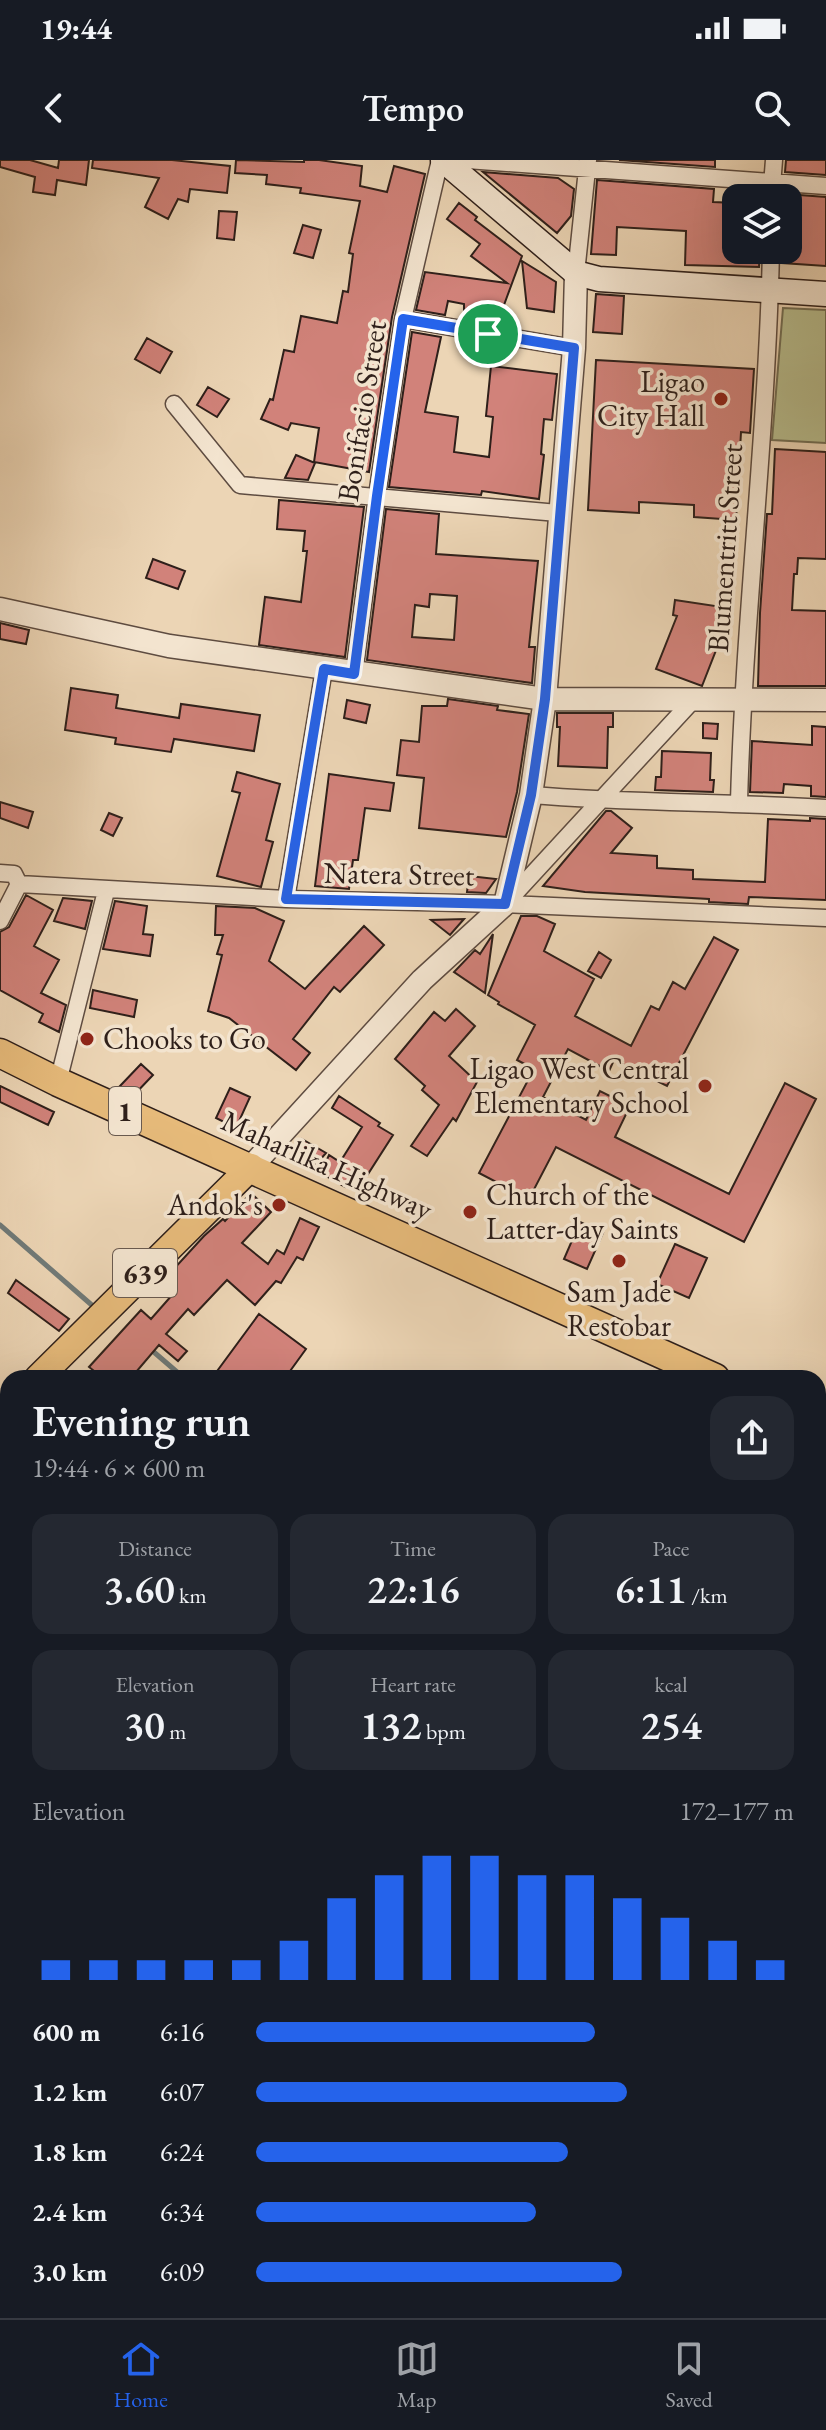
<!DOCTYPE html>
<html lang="en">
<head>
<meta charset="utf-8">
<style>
  :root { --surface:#171b24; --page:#242831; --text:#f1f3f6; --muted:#9ea1a6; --line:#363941; --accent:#2563eb }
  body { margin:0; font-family:"EB Garamond",serif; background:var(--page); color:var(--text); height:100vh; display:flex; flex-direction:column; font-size:30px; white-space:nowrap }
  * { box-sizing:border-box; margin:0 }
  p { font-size:26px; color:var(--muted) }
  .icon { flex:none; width:44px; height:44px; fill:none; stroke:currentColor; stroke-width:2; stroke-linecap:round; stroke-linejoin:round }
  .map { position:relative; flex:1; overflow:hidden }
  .panel { position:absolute; left:0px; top:1210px; width:826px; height:948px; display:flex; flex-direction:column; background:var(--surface); border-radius:24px 24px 0 0; box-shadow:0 8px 32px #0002 }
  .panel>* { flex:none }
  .controls { position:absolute; left:722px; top:24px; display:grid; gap:16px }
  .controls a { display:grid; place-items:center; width:80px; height:80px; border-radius:16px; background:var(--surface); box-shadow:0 8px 32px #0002; font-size:40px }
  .pin { position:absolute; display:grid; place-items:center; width:68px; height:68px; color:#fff; margin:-34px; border:4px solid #fff; border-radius:50%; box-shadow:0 2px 8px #0007 }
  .round { display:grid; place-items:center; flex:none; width:84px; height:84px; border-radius:24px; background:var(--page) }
  .head { display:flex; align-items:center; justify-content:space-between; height:136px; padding:0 32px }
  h1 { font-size:44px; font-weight:600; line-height:60px }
  .metrics { display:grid; grid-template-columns:repeat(3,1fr); gap:12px; height:136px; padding:8px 32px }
  .metrics div { display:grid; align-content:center; border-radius:20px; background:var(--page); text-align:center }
  .metrics b { font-size:40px; font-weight:600 }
  .metrics small { font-size:22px; font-weight:400 }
  .metrics p { font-size:22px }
  .chart { height:224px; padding:16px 32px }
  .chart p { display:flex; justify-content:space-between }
  .chart svg { width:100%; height:144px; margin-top:8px; stroke:var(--accent); stroke-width:6 }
  ul { padding:0 32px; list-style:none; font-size:26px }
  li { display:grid; grid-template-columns:128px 96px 1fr; align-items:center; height:60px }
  li i { height:20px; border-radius:10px; background:var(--accent) }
  .status { display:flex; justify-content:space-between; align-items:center; height:56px; padding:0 40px; background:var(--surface); direction:ltr }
  .status svg { height:22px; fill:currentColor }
  header { display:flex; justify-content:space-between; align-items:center; height:104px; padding:0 32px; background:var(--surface); font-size:36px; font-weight:600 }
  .dock { display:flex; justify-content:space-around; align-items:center; height:112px; border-top:2px solid var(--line); background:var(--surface); font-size:22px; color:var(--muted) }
  .dock a { display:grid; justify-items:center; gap:4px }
  .dock .current { color:var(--accent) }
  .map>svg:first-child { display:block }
  .green { fill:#b7bd8e; stroke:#726e54; stroke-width:2 }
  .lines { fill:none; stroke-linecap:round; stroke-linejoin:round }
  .stream { stroke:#707a78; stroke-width:5 }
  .building { fill:#d1827a; stroke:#2e1f1a; stroke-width:2; fill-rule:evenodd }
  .minor-casing { stroke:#5e4c41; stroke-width:19 }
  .tertiary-casing { stroke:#5e4c41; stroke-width:25 }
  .secondary-casing { stroke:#2e1f1a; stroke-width:27 }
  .primary-casing { stroke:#2e1f1a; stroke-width:29 }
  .trunk-casing { stroke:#2e1f1a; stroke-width:31 }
  .minor { stroke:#f3e4cf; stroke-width:16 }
  .tertiary { stroke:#f3e4cf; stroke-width:22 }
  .secondary { stroke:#f3e4cf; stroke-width:24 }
  .primary { stroke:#e6ba7a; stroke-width:26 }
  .trunk { stroke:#e6ba7a; stroke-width:28 }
  .route-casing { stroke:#fff; stroke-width:16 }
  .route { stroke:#2563eb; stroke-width:10 }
  .poi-dot { fill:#8f2418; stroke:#f3e4cf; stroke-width:3 }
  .labels { text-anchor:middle; stroke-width:7; stroke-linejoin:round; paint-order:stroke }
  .shield { fill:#f3e4cf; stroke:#695a50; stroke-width:2 }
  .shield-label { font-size:28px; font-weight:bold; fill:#2e1f1a }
  .poi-label { font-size:30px; fill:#2e1f1a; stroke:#f3e4cf; text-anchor:end }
  .street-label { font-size:30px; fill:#2e1f1a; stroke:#f3e4cf }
</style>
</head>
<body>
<div class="status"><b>19:44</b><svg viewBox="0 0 49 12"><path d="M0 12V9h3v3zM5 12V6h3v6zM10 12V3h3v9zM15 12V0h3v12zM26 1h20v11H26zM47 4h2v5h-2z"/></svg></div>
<header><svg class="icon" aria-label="back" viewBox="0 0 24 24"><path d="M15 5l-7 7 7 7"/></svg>Tempo<svg class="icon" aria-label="search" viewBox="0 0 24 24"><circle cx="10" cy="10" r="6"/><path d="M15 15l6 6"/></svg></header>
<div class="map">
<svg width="826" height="2158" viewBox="0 0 826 2158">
  <rect width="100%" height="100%" fill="#ecd5b5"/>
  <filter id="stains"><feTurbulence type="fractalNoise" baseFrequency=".0025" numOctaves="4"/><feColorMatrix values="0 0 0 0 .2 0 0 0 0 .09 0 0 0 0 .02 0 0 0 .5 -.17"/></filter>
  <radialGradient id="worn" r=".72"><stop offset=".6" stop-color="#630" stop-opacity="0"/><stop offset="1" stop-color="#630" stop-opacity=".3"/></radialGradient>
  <path class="green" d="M783,148l43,2v133l-54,-3z"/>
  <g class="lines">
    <path class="stream" d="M0,1065l94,82
      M148,1187l36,31
      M818,1745l4,2 -4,20
      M818,1857l8,1"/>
  </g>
  <path class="building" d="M0,0h30l28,8 1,-8h30l-3,25 -29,-5 -2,15 -22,-3 2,-15 -35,-10z
    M93,0h79l58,6 -3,27 -37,-4 -2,13 -10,-3 -10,20 -23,-12 14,-29 -67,-10z
    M236,0l68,2v-2h15l43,6 -2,20 27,6 7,-26 31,8 -33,143 -23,155 -55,-10 5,-34 -28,-5 -3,7 -27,-11 9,-20 3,1 11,-50 10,2 7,-36 36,7 6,-32 5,1 5,-38 -4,-1 11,-52 -60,-8 1,-5 -35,-4 1,-9 -32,-2z
    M619,0h96v7z
    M786,0h40v15l-41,-3z
    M483,12l75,6 16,11 -3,27 -14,17z
    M597,20l117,9 -1,13 23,1v47h24l-1,17 -74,-2 1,-34 -69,-4 -1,28 -25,-1z
    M786,34l40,3v69l-44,-3v-13h6v-52h-3z
    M459,43l18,14 -2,3 47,36 -25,68 -33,-11v-9l-16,-3 -3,14 -29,-5 9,-38 82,11 -36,-27 9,-12 -33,-25z
    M219,51l18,1 -3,28 -17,-2z
    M303,65l18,5 -8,28 -19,-5z
    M522,101l34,21 -2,30 -27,-4z
    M596,134l28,2 -2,38 -29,-2z
    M412,172l29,5 -16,75 33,5 -4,35 35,5 4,-40 -7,-1 5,-50 66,8 -5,46 -8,-1 -3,35 3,1 -5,44 -57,-8 -1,4 -92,-8z
    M147,178l25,14 -12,21 -25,-14z
    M596,200l158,9 -4,64 -9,-1 -5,88 -42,-3v-12l-55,-3v11l-51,-3z
    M208,227l21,12 -12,18 -20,-12z
    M775,289l51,3v107l-28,-1 -1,16h-3l-2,36 34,1v75h-68l2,-73 7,-99h5z
    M296,295l19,8 -7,17 -23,-2z
    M279,340l85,7 -19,150 -86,-12 6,-48 36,5 6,-51h-4l2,-20 -28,-2z
    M386,349l53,5 -3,40 102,7 -9,86h6l-3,36 -165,-23zM430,434l27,2 -3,44 -42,-3 3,-32 14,2z
    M153,399l32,12 -7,18 -32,-11z
    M675,440l47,7 -5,32 3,1 -18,46 -46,-17 21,-53 -4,-1z
    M0,463l29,7 -3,14 -26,-5z
    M71,528l47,7 -2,13 63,10 2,-14 79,11 -6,36 -80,-12 -3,13 -56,-8 1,-6 -51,-8z
    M448,539l50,7 -1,4 32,4 -12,78 -11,45 -87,-9 5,-50 -27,-3 4,-35 18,2 3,-36h25z
    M347,540l23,5 -4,18 -22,-5z
    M557,553h56v14h-5l-1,41 -49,-2 2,-39h-3z
    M703,563l15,1 -1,15 -14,-1z
    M812,566l14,1v70l-15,-1v-10l-27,-2 -1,9 -33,-1 2,-51 60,4z
    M662,591l49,2 -1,27h4l-1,12 -58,-2 1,-13h5z
    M237,612l43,12 -14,56 7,2 -12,45 -44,-11 23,-83 -8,-2z
    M329,614l65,9 -4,28 -25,-3 -7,52h-5l-4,29 -34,-3z
    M0,642l33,10 -5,16 -28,-10z
    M606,651h5l21,17 -21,25 46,3v12l36,2v9l72,3 3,-63 42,2v-3l16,1v81l-77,-3 -1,7 -39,-2v-3l-124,-7 -42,-6z
    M109,653l13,5 -9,18 -12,-6z
    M469,716l27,3 -10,14 -19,-1z
    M26,735l27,15 -19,36 25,14 -18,33 25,12 -7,27 -20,-10 4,-8 -43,-24v-58l9,-5z
    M63,738l29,3 -7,28 -31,-8z
    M115,741l32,5 -4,28 10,1 -3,21 -47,-7z
    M216,746l39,2 29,13 -15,40 36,28 59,-63 20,19 -44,47 -6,-5 -41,52 17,14 -14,17 -67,-52 -21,-7 14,-56 -5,-1 6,-19h-8z
    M521,756h16l18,8 -11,27 50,28 -19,37 56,30 20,-40 8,4 14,-28 12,7 29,-52 24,13 -71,136 -53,-26 -5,11 -41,-22 -25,48 43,23 14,-29 30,15 -15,31 114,57 56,-111 31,16 -72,143 -188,-95 -27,52 -50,-26 55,-104 -17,-9 18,-35 -37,-21 1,-2 -11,-7z
    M464,759l-14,16 -19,-15z
    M493,774l-8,59 -31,-21 21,-22 5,4z
    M599,792l12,8 -10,18 -13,-7z
    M93,830l44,10 -3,17 -44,-9z
    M456,849l19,17 -26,30 28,26 -21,39 -3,-3 -26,38 -16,-10 28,-41 -17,-15 3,-4 -30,-27 39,-47 11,9z
    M141,904l12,11 -21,22 -12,-11z
    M0,926l54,26 -6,13 -48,-23z
    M230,928l20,9 -14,31 -20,-10z
    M339,936l41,27 -2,3 15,9 -25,39 -11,-7 -12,20 -24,-14 8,-18 11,7 22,-35 -30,-19z
    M302,979l24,14 -13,15 -21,-13z
    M251,1033l20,19 -29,31 26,21 9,-14 7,4 16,-36 19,9 -16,33 -6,-3 -16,26 -5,-2 -21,24 -28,-25 -33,35 -6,-6 -22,25 21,17 -9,10 -19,-16 -28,33h-28l-14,-11 52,-57 10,9 22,-25 -12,-11 43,-47 19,-17 2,2z
    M580,1062l23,11 -16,36 -23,-10z
    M675,1084l32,14 -18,40 -32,-14z
    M16,1120l53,39 -10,12 -51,-38z
    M259,1154l47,35 -21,29h-73z"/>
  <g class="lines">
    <defs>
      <path id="minor" d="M467,0l359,26
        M771,38l3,-38
        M576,113l12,-113
        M403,159l171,29
        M174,244l66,81 318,28
        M354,514l23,-178 26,-177 37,-159
        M531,635c98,8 197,7 295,13
        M739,642c5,-184 28,-368 32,-552
        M0,713l14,1 5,10
        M19,724l267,15 219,5 321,14
        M286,739l38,-230
        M506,743l188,-204
        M0,761l19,-37
        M58,922l48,-191"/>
      <path id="tertiary" d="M0,449l169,37 376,53 281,1
        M251,1007l171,-187 83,-76 26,-109 14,-96 29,-351 2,-75
        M0,1662l8,2
        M818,1844l8,2"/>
      <path id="secondary" d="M443,0l133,113 23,6 227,15"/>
      <path id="primary" d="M38,1218l213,-211
        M0,1257l8,-8"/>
      <path id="trunk" d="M0,893l58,29 657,296
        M818,1265l8,4"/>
    </defs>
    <use href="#minor" class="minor-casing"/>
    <use href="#tertiary" class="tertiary-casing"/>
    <use href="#secondary" class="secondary-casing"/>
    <use href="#primary" class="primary-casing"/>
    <use href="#trunk" class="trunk-casing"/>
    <use href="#minor" class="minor"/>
    <use href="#tertiary" class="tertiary"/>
    <use href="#secondary" class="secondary"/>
    <use href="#primary" class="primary"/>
    <use href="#trunk" class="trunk"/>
  </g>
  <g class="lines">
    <defs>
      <path id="route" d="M403,159l171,29 -29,351 -14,96 -26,109 -219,-5 38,-230 30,5 23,-178z"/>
    </defs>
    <use href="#route" class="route-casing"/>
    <use href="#route" class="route"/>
  </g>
  <g class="poi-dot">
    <circle cx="721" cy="239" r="8"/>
    <circle cx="87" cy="879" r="8"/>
    <circle cx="705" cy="926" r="8"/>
    <circle cx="279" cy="1045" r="8"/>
    <circle cx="470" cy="1052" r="8"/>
    <circle cx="619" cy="1101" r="8"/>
  </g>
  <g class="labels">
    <g class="shield">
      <rect x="109" y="927" width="32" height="48" rx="6"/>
      <rect x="113" y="1089" width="64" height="48" rx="6"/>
    </g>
    <g class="shield-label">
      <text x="125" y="961">1</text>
      <text x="145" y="1123">639</text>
    </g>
    <g class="poi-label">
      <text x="705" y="232">Ligao<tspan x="705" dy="34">City Hall</tspan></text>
      <text x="103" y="889" text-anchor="start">Chooks to Go</text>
      <text x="689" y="919">Ligao West Central<tspan x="689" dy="34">Elementary School</tspan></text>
      <text x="486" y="1045" text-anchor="start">Church of the<tspan x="486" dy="34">Latter-day Saints</tspan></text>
      <text x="263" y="1055">Andok's</text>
      <text x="619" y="1142" text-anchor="middle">Sam Jade<tspan x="619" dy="34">Restobar</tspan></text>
    </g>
    <g class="street-label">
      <text transform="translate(362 251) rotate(-81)" y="10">Bonifacio Street</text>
      <text transform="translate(725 388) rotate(-86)" y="10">Blumentritt Street</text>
      <text transform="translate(399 714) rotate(1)" y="10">Natera Street</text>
      <text transform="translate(327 1005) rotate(24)" y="10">Maharlika Highway</text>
    </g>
  </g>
  <rect width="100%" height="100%" filter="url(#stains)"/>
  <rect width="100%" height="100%" fill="url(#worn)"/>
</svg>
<div class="controls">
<a><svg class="icon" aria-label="layers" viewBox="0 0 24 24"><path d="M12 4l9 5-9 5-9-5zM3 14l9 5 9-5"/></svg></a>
</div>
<div class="pin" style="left:488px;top:174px;background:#1e9e55"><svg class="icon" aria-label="arrive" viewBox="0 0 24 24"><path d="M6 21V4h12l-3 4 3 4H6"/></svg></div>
<section class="panel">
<div class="head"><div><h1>Evening run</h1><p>19:44 · 6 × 600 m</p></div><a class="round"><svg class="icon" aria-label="share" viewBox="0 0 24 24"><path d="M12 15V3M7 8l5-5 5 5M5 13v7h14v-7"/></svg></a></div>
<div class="metrics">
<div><p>Distance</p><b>3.60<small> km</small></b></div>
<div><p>Time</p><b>22:16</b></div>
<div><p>Pace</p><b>6:11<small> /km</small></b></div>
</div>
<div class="metrics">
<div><p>Elevation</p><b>30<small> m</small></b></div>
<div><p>Heart rate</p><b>132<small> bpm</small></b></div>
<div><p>kcal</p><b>254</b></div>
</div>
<div class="chart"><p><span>Elevation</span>172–177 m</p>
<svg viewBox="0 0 160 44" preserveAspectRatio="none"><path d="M5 44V38M15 44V38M25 44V38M35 44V38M45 44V38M55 44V32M65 44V19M75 44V12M85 44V6M95 44V6M105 44V12M115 44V12M125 44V19M135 44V25M145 44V32M155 44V38"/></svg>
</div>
<ul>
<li><b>600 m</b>6:16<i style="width:63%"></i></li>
<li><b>1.2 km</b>6:07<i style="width:69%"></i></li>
<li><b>1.8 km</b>6:24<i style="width:58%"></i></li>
<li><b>2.4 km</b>6:34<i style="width:52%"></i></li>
<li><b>3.0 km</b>6:09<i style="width:68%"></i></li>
</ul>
</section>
</div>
<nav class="dock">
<a class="current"><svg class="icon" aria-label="home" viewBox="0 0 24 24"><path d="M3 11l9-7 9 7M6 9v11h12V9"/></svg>Home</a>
<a><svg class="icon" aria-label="map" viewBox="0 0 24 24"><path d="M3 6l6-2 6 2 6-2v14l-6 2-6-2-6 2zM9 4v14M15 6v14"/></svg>Map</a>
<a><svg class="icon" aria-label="saved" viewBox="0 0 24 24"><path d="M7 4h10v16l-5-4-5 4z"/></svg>Saved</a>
</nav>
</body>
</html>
